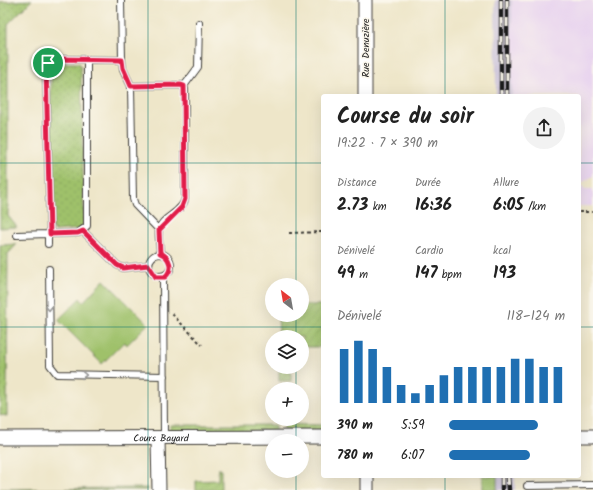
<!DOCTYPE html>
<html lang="fr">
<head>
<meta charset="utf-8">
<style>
  :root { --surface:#fff; --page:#f2f2f2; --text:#222; --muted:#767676; --accent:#1f6fb2 }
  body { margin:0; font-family:Kalam,sans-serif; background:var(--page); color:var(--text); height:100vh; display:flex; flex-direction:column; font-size:15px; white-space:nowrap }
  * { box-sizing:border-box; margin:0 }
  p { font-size:13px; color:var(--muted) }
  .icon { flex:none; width:22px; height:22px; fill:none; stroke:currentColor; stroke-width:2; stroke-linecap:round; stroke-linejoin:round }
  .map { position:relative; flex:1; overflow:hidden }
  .drawer { position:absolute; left:321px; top:94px; width:260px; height:384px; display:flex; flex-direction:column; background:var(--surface); border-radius:4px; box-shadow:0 4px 16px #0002 }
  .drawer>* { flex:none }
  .needle { width:26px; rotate:329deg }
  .fabs { position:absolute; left:265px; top:278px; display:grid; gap:8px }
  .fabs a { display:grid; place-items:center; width:44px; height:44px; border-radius:50%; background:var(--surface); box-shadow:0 4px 16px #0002; font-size:20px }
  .pin { position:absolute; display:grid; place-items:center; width:34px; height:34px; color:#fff; margin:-17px; border:2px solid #fff; border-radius:50%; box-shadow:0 1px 4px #0007 }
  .round { display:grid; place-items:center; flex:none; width:42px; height:42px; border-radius:21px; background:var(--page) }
  .head { display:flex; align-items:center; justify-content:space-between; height:68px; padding:0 16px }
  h1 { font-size:22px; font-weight:600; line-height:30px }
  .metrics { display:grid; grid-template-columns:repeat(3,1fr); gap:6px; height:68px; padding:4px 16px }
  .metrics div { display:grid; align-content:center }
  .metrics b { font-size:17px; font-weight:600 }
  .metrics small { font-size:11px; font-weight:400 }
  .metrics p { font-size:11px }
  .chart { height:112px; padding:8px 16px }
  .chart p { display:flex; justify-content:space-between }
  .chart svg { width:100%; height:72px; margin-top:4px; stroke:var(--accent); stroke-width:6 }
  ul { padding:0 16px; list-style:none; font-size:13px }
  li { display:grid; grid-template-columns:64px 48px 1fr; align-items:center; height:30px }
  li i { height:10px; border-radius:5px; background:var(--accent) }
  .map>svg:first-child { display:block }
  .built { fill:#e7d2ef }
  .industrial { fill:#c8bfd8 }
  .grass { fill:url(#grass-dots); stroke:#5e6e44 }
  .garden { fill:url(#garden-furrows); stroke:#5e6e44 }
  .pitch { fill:#9fc16b; stroke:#5e6e44 }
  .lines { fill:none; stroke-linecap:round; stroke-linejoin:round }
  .service-casing { stroke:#3c3a36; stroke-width:8 }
  .minor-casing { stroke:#3c3a36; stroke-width:15 }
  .path { stroke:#3c3a36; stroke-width:2; stroke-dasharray:3 3; stroke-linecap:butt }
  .service { stroke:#fff; stroke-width:6 }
  .minor { stroke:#fff; stroke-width:13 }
  .rail-casing { stroke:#1c1c1c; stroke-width:4.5 }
  .rail { stroke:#fbf7ec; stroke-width:3; stroke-dasharray:9; stroke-linecap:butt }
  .oneway { stroke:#999 }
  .route-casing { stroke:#fff; stroke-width:8 }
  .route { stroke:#e11d48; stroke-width:5 }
  .grid { fill:none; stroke:#0f766e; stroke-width:1; stroke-opacity:0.55 }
  .labels { text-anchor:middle; stroke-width:3; stroke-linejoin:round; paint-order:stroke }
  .street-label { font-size:10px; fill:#1c1c1c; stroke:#fbf7ec }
</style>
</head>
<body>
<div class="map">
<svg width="593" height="490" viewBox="0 0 593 490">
  <defs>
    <pattern id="grass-dots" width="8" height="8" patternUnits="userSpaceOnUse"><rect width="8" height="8" fill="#9fc16b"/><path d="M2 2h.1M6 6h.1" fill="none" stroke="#88a55c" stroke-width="1.8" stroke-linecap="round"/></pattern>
    <pattern id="garden-furrows" width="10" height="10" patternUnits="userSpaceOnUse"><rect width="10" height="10" fill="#9fc16b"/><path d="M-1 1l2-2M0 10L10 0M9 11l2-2" fill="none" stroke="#88a55c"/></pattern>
  </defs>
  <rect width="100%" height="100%" fill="#fbf7ec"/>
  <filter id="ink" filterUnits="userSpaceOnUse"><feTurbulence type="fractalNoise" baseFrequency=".025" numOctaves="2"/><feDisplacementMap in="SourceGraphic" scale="8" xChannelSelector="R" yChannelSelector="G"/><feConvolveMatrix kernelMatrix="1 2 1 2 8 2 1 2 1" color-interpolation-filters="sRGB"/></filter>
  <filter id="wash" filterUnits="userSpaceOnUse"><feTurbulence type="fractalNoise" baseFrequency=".012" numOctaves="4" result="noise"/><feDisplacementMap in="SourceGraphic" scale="16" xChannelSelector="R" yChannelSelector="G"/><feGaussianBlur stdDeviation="0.9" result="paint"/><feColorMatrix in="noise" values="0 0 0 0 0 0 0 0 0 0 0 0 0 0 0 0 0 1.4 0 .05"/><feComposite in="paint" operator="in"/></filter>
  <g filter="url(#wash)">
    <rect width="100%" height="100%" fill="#eee6c9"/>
    <path class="built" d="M512,0h81v176l-13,8 5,5h8v17h-14v-110h-67z"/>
    <path class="industrial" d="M495,0h17v96h-16z
      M497,476h18v14h-18z"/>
    <path class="grass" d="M32,0l-24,24v192l9,11 -17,1v-226z
      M56,63h23l2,3 3,157 -1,3 -4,3 -24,2 -3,-4 -1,-160z
      M17,244l-9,10 -1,162 -7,-1v-170z"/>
    <path class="garden" d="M302,305h21v42h-21v-10h-23l-1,-22h24z
      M279,367h12v14h-12z
      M284,424l39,1v6h-39z
      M170,425h105v6l-105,1z
      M218,469h3v21h-25v-9l22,-1z"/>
    <path class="pitch" d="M104,280l44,44 -21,21 -3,-3 -22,22 -44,-44 22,-22 3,4z
      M482,476h15v14h-15z
      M148,488v2h-148v-1z"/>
  </g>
  <g filter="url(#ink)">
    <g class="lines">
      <defs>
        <path id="service" d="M121,0l1,60 1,9 8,17 2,113 2,6 24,25
          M131,86l50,-1 4,4v110c-3,14 -24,18 -26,31 -1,7 1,16 1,23
          M184,86l14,-19 1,-44
          M83,231l34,34 6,3 26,-3
          M48,234v10
          M50,234l-4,-167 1,-4 12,-4 63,1
          M17,235l61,-2 9,-7v-167
          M149 265a11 11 0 1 1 22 0a11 11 0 1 1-22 0Z
          M49,269l1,96 7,9 107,2
          M163,278l1,160
          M527,486l66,-1"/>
        <g id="minor">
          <path d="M365,96v-96"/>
          <path d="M579,436h14"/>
          <path id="s1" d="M0,438l323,-1"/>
          <path d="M158,438l1,52"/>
          <path d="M367,476v14"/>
        </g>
      </defs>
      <use href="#service" class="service-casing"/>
      <use href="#minor" class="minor-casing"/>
      <path class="path" d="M579,212h14
        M289,233l34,-1
        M172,314l30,31"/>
      <use href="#service" class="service"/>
      <use href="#minor" class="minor"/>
      <defs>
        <path id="rail" d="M501,0v96
          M507,0v96
          M502,476v14
          M508,476l1,14"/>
      </defs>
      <use href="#rail" class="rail-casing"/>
      <use href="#rail" class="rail"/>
    </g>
    <defs><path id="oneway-chevron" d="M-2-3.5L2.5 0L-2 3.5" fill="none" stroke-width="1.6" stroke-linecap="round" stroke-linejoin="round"/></defs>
    <g class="oneway">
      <use href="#oneway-chevron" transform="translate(49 308) rotate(89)"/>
      <use href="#oneway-chevron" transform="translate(84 375) rotate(1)"/>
    </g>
  </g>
  <g class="lines" filter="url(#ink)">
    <defs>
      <path id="route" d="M58,59l64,1 1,8 8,18 50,-1 3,1 1,113 -3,8 -23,23 1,23c10,4 14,16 5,24h-9l-8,-12 -25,3 -6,-3 -34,-34 -5,2 -28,1 -4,-167 2,-4z"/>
    </defs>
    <use href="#route" class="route-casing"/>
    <use href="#route" class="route"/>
  </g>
  <path class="grid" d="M148,0v490M296,0v285M445,0v96M0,163h323M579,163h14M296,315v22M0,327h323M579,327h14M296,367v22M296,419v22M296,471v19M445,476v14"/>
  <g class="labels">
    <g class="street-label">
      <text transform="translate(365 48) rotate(-90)" y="4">Rue Denuzière</text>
      <text dy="4" stroke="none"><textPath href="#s1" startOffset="161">Cours Bayard</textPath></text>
    </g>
  </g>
</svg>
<div class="fabs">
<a><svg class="needle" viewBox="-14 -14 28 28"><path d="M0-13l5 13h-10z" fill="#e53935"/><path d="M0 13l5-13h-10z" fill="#767676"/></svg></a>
<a><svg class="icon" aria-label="layers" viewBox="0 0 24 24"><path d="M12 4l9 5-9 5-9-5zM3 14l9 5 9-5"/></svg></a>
<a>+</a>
<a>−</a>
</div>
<div class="pin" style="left:48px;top:63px;background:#1e9e55"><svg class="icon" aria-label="arrive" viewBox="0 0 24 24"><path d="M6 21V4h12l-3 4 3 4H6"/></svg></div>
<section class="drawer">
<div class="head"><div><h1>Course du soir</h1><p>19:22 · 7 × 390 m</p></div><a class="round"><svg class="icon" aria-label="share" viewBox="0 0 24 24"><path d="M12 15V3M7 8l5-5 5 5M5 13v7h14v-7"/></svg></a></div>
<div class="metrics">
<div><p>Distance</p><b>2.73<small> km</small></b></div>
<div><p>Durée</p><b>16:36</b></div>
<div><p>Allure</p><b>6:05<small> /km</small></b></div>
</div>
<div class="metrics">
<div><p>Dénivelé</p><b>49<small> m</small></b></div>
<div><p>Cardio</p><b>147<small> bpm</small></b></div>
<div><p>kcal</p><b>193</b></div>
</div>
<div class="chart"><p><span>Dénivelé</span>118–124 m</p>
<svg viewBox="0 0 160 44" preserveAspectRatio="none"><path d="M5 44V11M15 44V6M25 44V11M35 44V22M45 44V33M55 44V38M65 44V33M75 44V27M85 44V22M95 44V22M105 44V22M115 44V22M125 44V17M135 44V17M145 44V22M155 44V22"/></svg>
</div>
<ul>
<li><b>390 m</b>5:59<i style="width:77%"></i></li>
<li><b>780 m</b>6:07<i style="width:70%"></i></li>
</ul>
</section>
</div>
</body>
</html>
